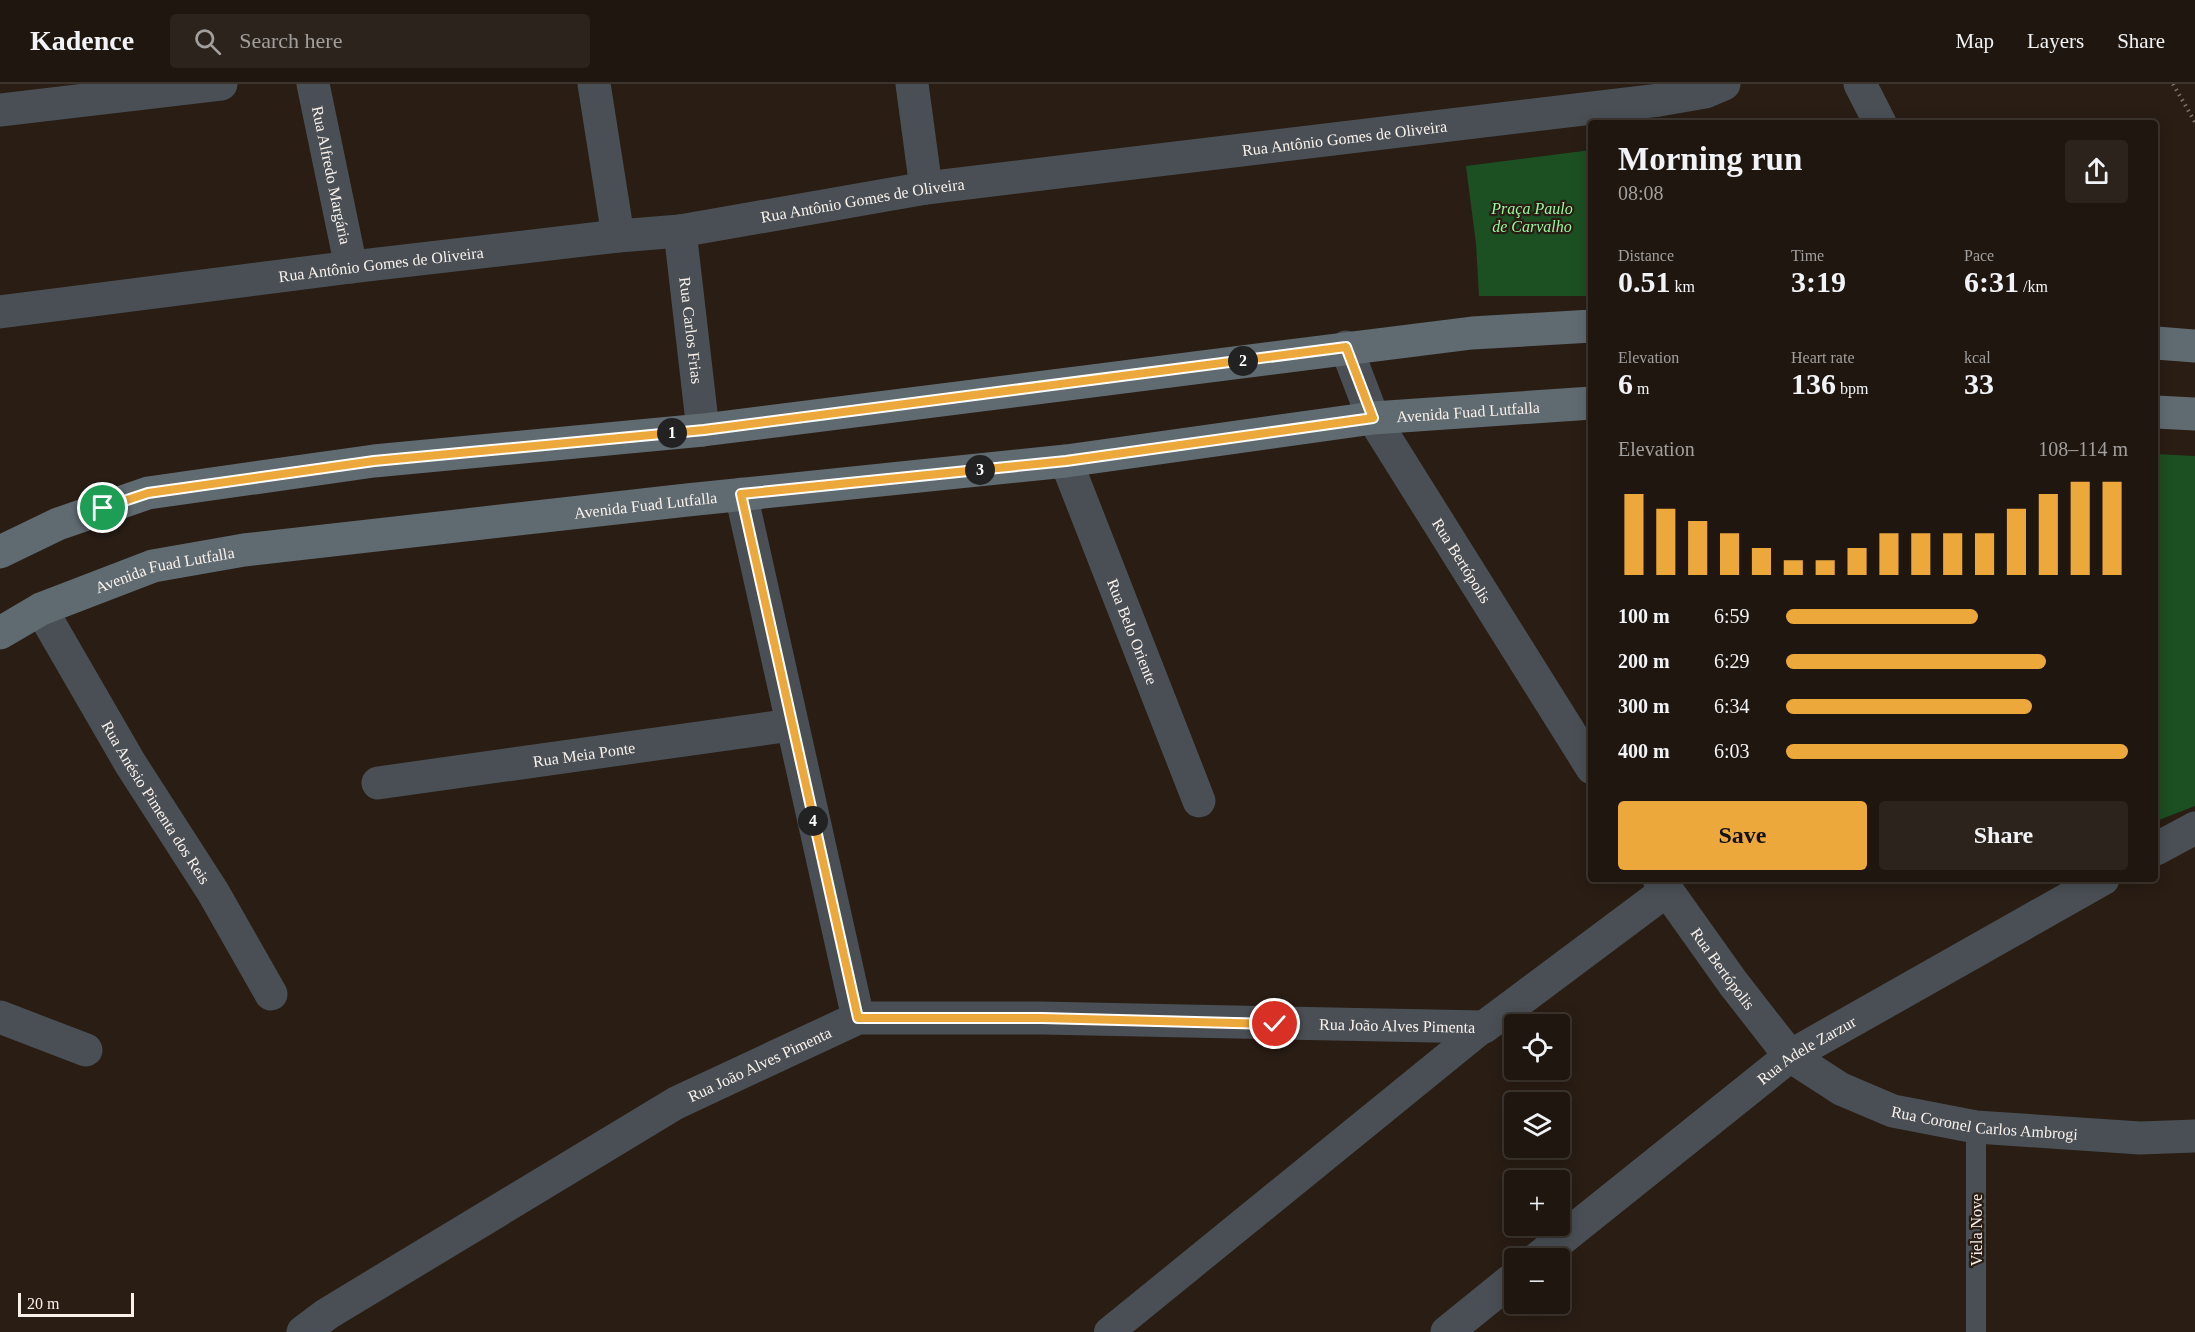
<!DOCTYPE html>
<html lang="en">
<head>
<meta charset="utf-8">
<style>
  :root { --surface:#1f160f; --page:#2c231d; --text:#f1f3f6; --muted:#a19f9e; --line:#3c352f; --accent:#eda83c }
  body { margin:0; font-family:Georgia,serif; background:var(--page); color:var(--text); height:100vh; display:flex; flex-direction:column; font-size:22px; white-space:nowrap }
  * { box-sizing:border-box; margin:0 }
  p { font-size:20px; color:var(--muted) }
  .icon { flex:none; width:33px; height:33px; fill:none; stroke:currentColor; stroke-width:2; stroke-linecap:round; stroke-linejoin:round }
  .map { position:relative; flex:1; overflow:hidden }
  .side { position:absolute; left:1588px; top:36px; width:570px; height:762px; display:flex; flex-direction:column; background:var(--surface); border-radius:6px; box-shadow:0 3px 15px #0003,0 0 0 2px var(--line) }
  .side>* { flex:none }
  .buttons { position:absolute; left:1504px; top:930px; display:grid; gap:12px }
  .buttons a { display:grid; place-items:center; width:66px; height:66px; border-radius:6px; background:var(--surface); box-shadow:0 3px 15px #0003,0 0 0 2px var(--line); font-size:30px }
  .scale { position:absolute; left:18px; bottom:15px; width:116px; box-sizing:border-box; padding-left:6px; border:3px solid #faf1eb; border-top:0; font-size:16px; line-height:21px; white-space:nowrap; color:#faf1eb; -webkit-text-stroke:4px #291d14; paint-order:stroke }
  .pin { position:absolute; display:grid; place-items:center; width:51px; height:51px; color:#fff; margin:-26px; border:3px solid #fff; border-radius:50%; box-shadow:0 2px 6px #0007 }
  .km { position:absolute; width:30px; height:30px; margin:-15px; border-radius:50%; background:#222; color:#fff; font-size:16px; line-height:30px; text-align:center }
  .round { display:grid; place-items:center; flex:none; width:63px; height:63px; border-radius:6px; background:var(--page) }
  .head { display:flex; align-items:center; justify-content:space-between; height:102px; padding:0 30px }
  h1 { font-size:33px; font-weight:600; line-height:45px }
  .figures { display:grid; grid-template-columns:repeat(3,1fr); gap:9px; height:102px; padding:6px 30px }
  .figures div { display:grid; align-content:center }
  .figures b { font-size:30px; font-weight:600 }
  .figures small { font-size:16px; font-weight:400 }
  .figures p { font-size:16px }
  .chart { height:168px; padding:12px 30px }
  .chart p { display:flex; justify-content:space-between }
  .chart svg { width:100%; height:108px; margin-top:6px; stroke:var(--accent); stroke-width:6 }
  .primary-button { display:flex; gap:12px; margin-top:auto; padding:12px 30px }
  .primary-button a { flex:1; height:69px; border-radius:6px; background:var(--accent); color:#111; font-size:24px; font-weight:600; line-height:69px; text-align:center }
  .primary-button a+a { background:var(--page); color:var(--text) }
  ul { padding:0 30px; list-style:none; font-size:20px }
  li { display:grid; grid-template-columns:96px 72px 1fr; align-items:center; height:45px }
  li i { height:15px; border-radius:8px; background:var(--accent) }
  header { display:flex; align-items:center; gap:36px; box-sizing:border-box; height:84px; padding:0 30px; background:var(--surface); border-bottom:2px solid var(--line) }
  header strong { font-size:28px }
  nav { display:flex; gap:33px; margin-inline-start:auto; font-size:21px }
  .search { width:420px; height:54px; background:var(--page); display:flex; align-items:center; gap:15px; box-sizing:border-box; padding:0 21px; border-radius:6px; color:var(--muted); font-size:22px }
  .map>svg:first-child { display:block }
  .green { fill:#1c4f22 }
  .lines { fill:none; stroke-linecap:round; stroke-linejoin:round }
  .path { stroke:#7e736c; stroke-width:4; stroke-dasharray:1.5 4.5; stroke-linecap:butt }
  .service { stroke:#494f54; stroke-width:20 }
  .pedestrian { stroke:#494f54; stroke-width:30 }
  .minor { stroke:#494f54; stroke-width:33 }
  .secondary { stroke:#606a71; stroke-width:33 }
  .route-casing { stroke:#fff; stroke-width:12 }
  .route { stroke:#eda83c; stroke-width:8 }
  .labels { text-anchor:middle; stroke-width:4.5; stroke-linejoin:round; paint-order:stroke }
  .street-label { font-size:16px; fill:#faf1eb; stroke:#291d14 }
  .park-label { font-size:16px; font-style:italic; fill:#98f89f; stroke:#291d14 }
</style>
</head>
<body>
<header>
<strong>Kadence</strong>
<div class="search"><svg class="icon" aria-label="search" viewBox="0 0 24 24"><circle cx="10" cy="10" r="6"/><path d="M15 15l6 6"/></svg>Search here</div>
<nav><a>Map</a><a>Layers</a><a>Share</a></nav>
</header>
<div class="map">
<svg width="2195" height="1248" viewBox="0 0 2195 1248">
  <rect width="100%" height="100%" fill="#291d14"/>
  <path class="green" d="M1591,66v146h-112l-3,-52 -10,-78z
    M2156,370l39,2v350l-36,14 -3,-4z"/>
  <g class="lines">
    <path class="path" d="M2173,0l22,38"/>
    <path class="service" d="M1976,1043v205"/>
    <path class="pedestrian" d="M1109,1248l375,-305"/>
    <g class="minor">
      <path id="s1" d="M313,0l38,183"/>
      <path d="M594,0l24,152"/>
      <path d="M912,0l14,104"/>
      <path d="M1860,0l20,39"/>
      <path d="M0,26l221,-26"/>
      <path id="s2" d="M680,147l23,199"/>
      <path id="s3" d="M0,228l351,-45 267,-31 62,-5 246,-43 733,-88 46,-8 19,-8"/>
      <path id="s4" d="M1346,263l27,71 219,350"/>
      <path id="s5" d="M1066,377l133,340"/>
      <path d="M741,410l117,524"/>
      <path id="s6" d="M41,525l89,154 83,129 58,102"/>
      <path id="s7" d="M378,699l413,-58"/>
      <path d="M2156,765l39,-21"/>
      <path id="s8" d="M1659,795l74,104 57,73 51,33 52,22 83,16 164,11 55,-2"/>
      <path d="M0,933l86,33"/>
      <path id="s9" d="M1538,1174l252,-202 313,-177"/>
      <path id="s10" d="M303,1248l24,-18 349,-211 182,-85h184l442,9 182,-136"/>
      <path d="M1447,1248l68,-55"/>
    </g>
    <g class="secondary">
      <path d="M2156,259l39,3"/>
      <path d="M2156,328l39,2"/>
      <path d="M0,468l58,-28 90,-31 226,-32 329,-31 769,-97 120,-7"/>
      <path id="s11" d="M0,549l41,-24 112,-43 91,-16 443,-50 379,-39 307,-43 219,-15"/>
    </g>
  </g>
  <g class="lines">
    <defs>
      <path id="route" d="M103,424l45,-15 226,-32 330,-31 642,-83 27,71 -307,43 -325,33 117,524h184l233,6"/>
    </defs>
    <use href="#route" class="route-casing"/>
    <use href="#route" class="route"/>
  </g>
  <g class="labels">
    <g class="street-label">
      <text dy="6" stroke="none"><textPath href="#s3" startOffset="1356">Rua Antônio Gomes de Oliveira</textPath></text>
      <text dy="6" stroke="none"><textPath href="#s1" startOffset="93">Rua Alfredo Margária</textPath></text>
      <text dy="6" stroke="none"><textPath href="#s3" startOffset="870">Rua Antônio Gomes de Oliveira</textPath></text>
      <text dy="6" stroke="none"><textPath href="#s3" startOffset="384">Rua Antônio Gomes de Oliveira</textPath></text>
      <text dy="6" stroke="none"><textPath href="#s2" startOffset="100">Rua Carlos Frias</textPath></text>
      <text dy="6" stroke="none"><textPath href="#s11" startOffset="1492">Avenida Fuad Lutfalla</textPath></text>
      <text dy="6" stroke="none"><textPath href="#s11" startOffset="664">Avenida Fuad Lutfalla</textPath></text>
      <text dy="6" stroke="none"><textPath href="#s4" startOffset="244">Rua Bertópolis</textPath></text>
      <text dy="6" stroke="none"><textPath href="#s11" startOffset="178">Avenida Fuad Lutfalla</textPath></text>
      <text dy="6" stroke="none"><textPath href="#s5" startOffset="183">Rua Belo Oriente</textPath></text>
      <text dy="6" stroke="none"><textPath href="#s7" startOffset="208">Rua Meia Ponte</textPath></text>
      <text dy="6" stroke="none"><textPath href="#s6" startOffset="225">Rua Anésio Pimenta dos Reis</textPath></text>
      <text dy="6" stroke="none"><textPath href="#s8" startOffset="110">Rua Bertópolis</textPath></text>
      <text dy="6" stroke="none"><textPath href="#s10" startOffset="1178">Rua João Alves Pimenta</textPath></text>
      <text dy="6" stroke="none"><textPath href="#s9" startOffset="340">Rua Adele Zarzur</textPath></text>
      <text dy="6" stroke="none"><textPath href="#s10" startOffset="530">Rua João Alves Pimenta</textPath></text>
      <text dy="6" stroke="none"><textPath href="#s8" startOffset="430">Rua Coronel Carlos Ambrogi</textPath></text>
      <text transform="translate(1976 1146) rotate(-90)" y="6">Viela Nove</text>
    </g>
    <g class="park-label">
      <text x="1532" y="130">Praça Paulo<tspan x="1532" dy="18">de Carvalho</tspan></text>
    </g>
  </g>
</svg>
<div class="buttons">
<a><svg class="icon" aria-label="locate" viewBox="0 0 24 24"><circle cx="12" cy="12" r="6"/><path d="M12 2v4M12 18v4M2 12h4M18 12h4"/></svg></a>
<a><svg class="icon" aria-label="layers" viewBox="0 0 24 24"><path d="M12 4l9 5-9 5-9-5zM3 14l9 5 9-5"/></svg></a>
<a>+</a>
<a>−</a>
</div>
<div class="scale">20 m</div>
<div class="pin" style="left:103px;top:424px;background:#1e9e55"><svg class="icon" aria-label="arrive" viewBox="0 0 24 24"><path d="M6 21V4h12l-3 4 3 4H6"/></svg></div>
<div class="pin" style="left:1275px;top:940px;background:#d93025"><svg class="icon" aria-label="check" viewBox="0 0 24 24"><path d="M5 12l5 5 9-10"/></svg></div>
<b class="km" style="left:672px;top:349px">1</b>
<b class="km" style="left:1243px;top:277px">2</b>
<b class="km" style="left:980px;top:386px">3</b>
<b class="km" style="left:813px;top:737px">4</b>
<section class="side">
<div class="head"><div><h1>Morning run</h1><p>08:08</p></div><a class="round"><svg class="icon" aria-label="share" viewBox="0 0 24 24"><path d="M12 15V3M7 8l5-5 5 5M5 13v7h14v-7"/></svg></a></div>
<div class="figures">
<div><p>Distance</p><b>0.51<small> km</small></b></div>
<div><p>Time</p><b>3:19</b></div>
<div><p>Pace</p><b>6:31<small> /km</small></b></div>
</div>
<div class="figures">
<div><p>Elevation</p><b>6<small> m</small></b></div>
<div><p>Heart rate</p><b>136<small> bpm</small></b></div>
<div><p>kcal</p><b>33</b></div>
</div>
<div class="chart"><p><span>Elevation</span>108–114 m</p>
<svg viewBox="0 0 160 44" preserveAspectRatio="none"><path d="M5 44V11M15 44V17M25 44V22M35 44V27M45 44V33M55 44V38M65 44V38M75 44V33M85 44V27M95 44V27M105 44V27M115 44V27M125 44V17M135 44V11M145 44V6M155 44V6"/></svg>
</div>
<ul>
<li><b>100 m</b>6:59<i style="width:56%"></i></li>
<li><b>200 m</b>6:29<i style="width:76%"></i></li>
<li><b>300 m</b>6:34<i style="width:72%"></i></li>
<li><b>400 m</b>6:03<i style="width:100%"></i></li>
</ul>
<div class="primary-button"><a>Save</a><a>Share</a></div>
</section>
</div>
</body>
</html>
